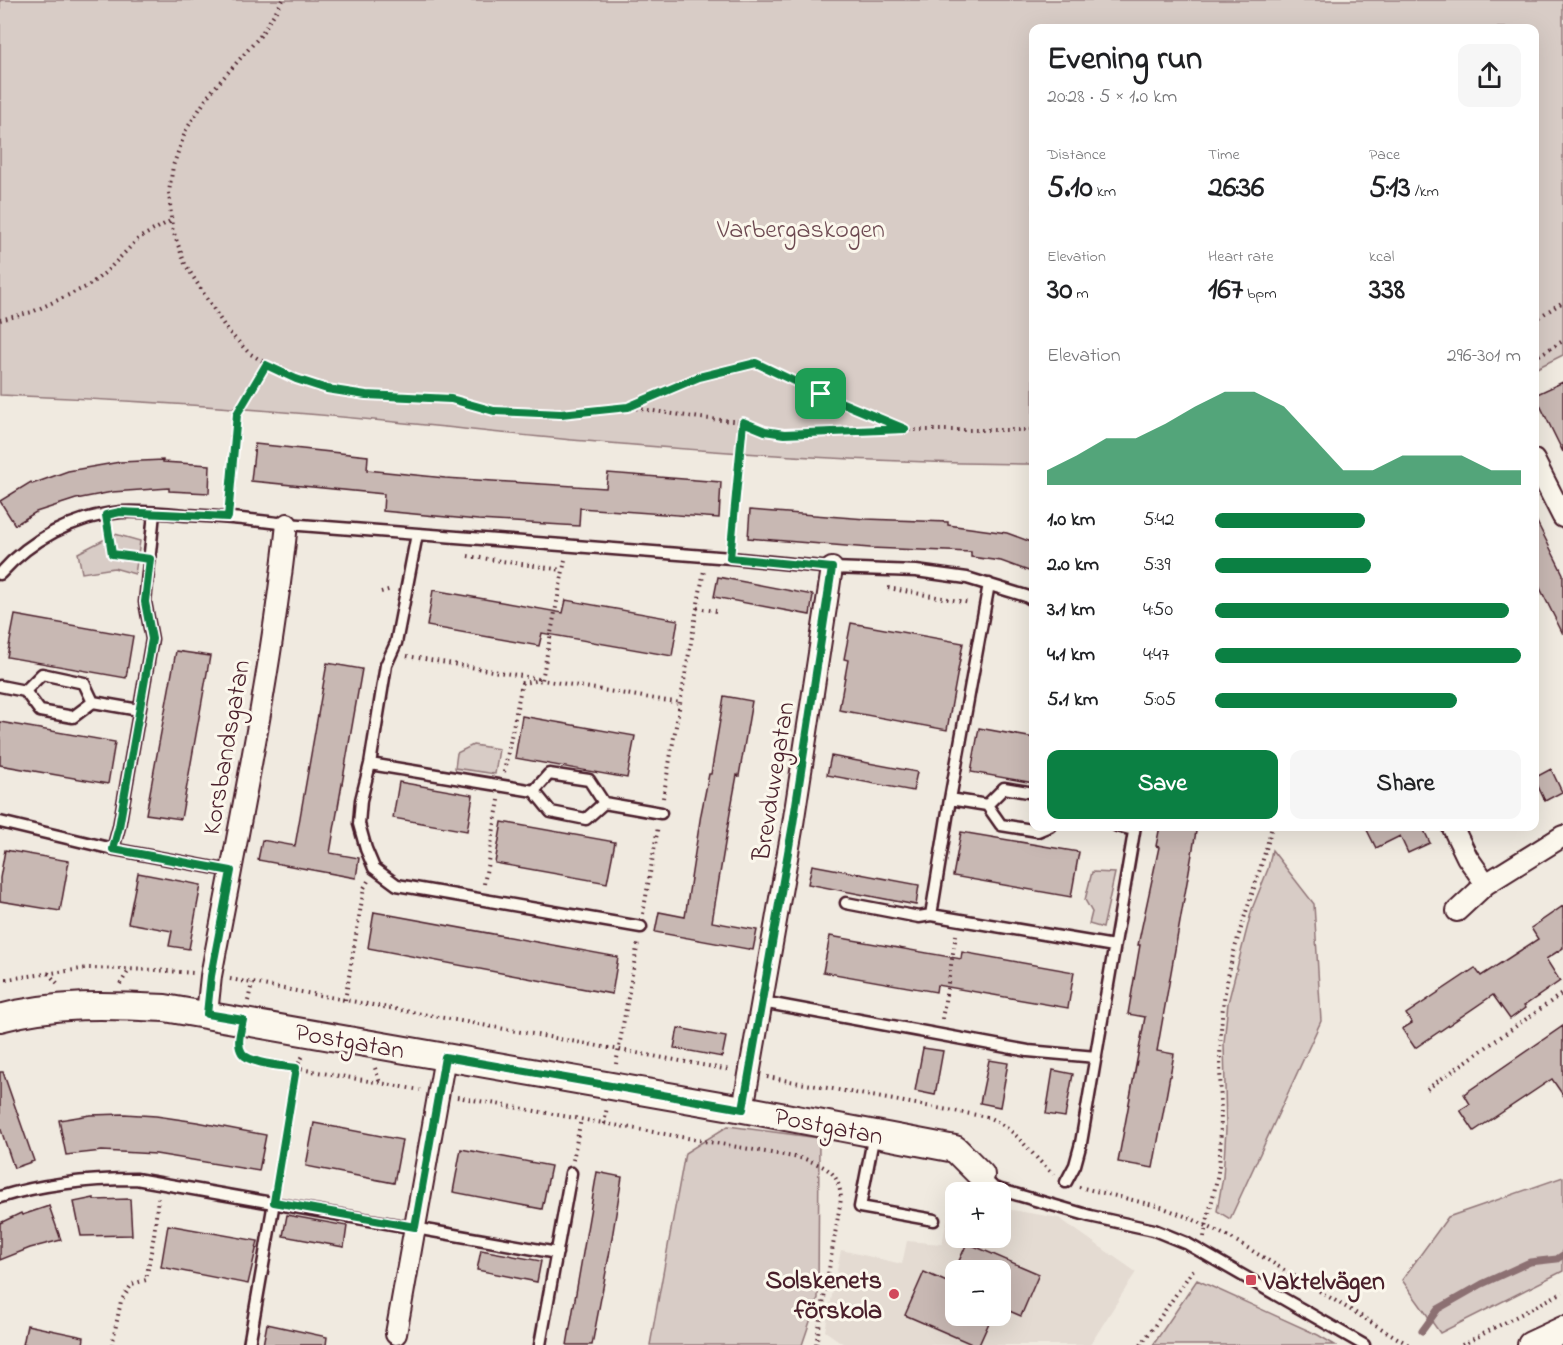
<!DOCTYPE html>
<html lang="en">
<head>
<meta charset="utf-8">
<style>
  :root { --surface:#fff; --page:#f6f6f6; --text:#202124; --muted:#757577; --accent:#0b8043 }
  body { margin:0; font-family:"Indie Flower",sans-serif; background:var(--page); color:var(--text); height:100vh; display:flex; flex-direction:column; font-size:22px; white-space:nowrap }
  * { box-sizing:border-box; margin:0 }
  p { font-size:20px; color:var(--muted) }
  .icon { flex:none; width:33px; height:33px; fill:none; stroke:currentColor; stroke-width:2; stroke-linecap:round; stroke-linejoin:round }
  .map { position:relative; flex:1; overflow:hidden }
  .sheet { position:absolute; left:1029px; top:24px; width:510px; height:807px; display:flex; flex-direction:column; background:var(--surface); border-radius:12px; box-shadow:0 6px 24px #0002 }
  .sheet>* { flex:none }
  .tools { position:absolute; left:945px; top:1182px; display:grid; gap:12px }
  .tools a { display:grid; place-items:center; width:66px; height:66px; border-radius:12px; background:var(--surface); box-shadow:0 6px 24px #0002; font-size:30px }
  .pin { position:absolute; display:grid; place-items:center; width:51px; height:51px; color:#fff; margin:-26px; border-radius:12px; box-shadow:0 3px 9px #0006 }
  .round { display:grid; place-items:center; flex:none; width:63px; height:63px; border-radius:12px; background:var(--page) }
  .head { display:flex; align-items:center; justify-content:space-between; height:102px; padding:0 18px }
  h1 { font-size:33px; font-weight:700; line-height:45px }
  .stats { display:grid; grid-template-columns:repeat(3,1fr); gap:9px; height:102px; padding:6px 18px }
  .stats div { display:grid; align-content:center }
  .stats b { font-size:30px; font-weight:700 }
  .stats small { font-size:16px; font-weight:400 }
  .stats p { font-size:16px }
  .chart { height:168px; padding:12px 18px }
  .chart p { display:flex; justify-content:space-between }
  .chart svg { width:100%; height:108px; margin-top:6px; fill:var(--accent); opacity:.7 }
  .cta { display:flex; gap:12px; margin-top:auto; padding:12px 18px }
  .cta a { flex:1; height:69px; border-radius:12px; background:var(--accent); color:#fff; font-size:24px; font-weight:700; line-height:69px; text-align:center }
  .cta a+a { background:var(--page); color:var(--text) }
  ul { padding:0 18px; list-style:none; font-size:20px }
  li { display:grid; grid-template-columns:96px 72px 1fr; align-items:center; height:45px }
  li i { height:15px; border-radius:8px; background:var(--accent) }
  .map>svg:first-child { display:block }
  .built { fill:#e4dbd2; fill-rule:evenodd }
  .green { fill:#d8ccc6; stroke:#917678; stroke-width:1.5 }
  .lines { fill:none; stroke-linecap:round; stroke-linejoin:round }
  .stream { stroke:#8c6f72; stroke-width:7 }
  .building { fill:#c8b8b3; stroke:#4a1f2b; stroke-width:1.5 }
  .service-casing { stroke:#4a1f2b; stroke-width:15 }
  .minor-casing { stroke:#4a1f2b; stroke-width:24 }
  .tertiary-casing { stroke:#4a1f2b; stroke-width:30 }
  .path { stroke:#4a1f2b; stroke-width:4; stroke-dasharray:1.5 4.5; stroke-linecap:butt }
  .service { stroke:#fbf7ec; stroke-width:10 }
  .minor { stroke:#fbf7ec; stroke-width:20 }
  .tertiary { stroke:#fbf7ec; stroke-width:26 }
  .route-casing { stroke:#fff; stroke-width:12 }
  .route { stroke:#0b8043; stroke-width:8 }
  .poi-dot { fill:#d1495b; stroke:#fbf7ec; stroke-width:2 }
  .labels { text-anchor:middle; stroke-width:6; stroke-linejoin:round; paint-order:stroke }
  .park-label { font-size:26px; fill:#6e4a52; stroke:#fbf7ec }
  .street-label { font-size:26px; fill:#4a1f2b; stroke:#fbf7ec }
  .poi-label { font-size:26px; font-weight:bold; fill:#4a1f2b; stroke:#fbf7ec; text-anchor:end }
</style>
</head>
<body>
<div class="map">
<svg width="1563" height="1345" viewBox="0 0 1563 1345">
  <rect width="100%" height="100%" fill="#f0eae0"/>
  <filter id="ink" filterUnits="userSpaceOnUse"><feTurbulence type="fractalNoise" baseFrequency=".0167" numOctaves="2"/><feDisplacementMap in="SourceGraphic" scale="12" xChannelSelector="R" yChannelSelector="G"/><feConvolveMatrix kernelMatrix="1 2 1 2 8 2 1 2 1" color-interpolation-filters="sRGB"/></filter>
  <g filter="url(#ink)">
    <path class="built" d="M951,1200l4,1 1,37h44l1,-30 58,10 77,54 -46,73h-245l-20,-14 16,-81 61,14 5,-23 35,3zM956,1270h44v46h-44z"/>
    <path class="green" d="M0,0h1563v355l-28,14 -1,-341h-500l-1,436c-149,-1 -298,-10 -447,-23 -64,-5 -127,-13 -191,-19 -131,-13 -264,-22 -395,-27z
      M115,534l25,7 -5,33 -21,-6 -32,5 -4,-20z
      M473,745l26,4 -4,25 -40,-6 2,-15z
      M1272,850l42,54 7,117 -91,198 -13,-8 6,-34 3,-48 -2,-86 4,-40 24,-94 16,-40z
      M1092,872l23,1 -12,55 -14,-4 3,-12 -7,-12z
      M728,1126l91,12 -1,160 -16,47h-152l35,-192z
      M1563,1177v94l-123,62 -38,-53 46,-63z
      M1197,1280l121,55 17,10h-182z"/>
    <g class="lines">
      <path class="stream" d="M1422,1331l16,-22 44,-25 48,-22 27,-3 6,-4"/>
    </g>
    <path class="building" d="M1563,382v70l-28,-57z
      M255,444l113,12 -1,14 78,8 161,10 2,-15 113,9 -2,36 -139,-10 -1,18 -101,-6 -95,-9 1,-17 -133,-13z
      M163,460v2l47,3 -1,28 -40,-2v-3l-57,4 -36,7 -40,13 -21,13 -15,-24 31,-19 1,2 36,-13 52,-9z
      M750,510l116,9 82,3v3l59,8 27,10v30l-33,-12 -30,-4v-5l-101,-4 -122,-10z
      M1534,516l29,58v60l-29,-58z
      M718,577l95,18 -3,20 -96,-18z
      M433,590l130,23 3,-13 112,20 -6,36 -130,-23 -3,13 -112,-20z
      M15,615l118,21 -7,42 -119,-21z
      M851,623l112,20 -16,87 -108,-20 9,-50 -4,-1z
      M176,651l34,5 -29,163 -35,-5z
      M327,663l35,6 -32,184 29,5 -3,20 -98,-18 4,-20 33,6z
      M724,696l28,5 -13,75 -2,-1 -7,38 -18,109 45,8 -4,20 -98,-18 4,-20 26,5 16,-103 8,-40h2z
      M522,716l113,20 -8,42 -112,-20z
      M0,722l115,20 -7,42 -108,-19z
      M979,728l55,10v45l-63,-11z
      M831,756l86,16 -4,19 -86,-16z
      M1551,769l11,23 -17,9 -11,-23z
      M399,782l74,13 -6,36 -74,-13z
      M502,822l113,20 -8,41 -112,-20z
      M1160,826h37l-40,225 17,3 -21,114 -35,-6 27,-145 -17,-3 12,-69h-2l21,-98 -3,-1z
      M1365,826h57l8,17 -22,10 -8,-17 -24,12z
      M961,832l118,20 -8,45 -118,-21z
      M5,850l64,11 -9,50 -60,-10v-23z
      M812,865l107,20 -3,20 -108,-21z
      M138,873l63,12 -12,64 -20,-3 3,-15 -44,-8z
      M1563,906v42l-17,11 14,22 -36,25 1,2 -15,11 -17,-24 -78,53 -13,-19 10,-6 -6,-9 69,-46 6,8 57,-37 -7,-11z
      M374,912l244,45 -6,37 -244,-46z
      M830,936l131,23 1,-7 112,20 -6,36 -131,-23 -1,7 -113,-20z
      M1563,1026v69l-11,-16 -78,52 -14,-21 10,-6 -6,-10z
      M678,1028l48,9 -4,20 -48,-9z
      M923,1048l20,3 -8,44 -20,-4z
      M989,1060l19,3 -8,44 -20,-4z
      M1053,1070l20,4 -8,43 -19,-3z
      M0,1072h3l31,89 -20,7 -14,-41z
      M124,1114l32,2 41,6 69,13 -7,36 -103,-17 -54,-3 -36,4 -7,-35 31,-5z
      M314,1123l88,17 -8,43 -88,-17z
      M461,1149l90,17 -9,43 -89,-17z
      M597,1172l25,5 -13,79 -17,89h-25z
      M94,1198v2l36,-1 2,36 -51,1 -7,-34z
      M49,1206l12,34 -31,8 -30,12v-37l21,-10 1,2z
      M287,1215l60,11 -3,21 -61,-11z
      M168,1225l90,16 -10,43 -87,-17z
      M967,1243l72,31 -18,42 -21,-9v-37h-45z
      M481,1250l60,11 -4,21 -60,-12z
      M924,1272l32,14v30h36l-13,29h-5l-69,-30z
      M267,1324l60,13 -1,8h-63z
      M27,1325l57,12 -1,8h-60z"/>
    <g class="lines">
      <defs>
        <path id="service" d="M417,534l-21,109 -10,22 -16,99 -9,36 -2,24 7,25 8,19 23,17 244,42
          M0,574c30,-34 74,-58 121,-62 21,-1 43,1 64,3 35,1 68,5 102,9l444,34 101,10 84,3 51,7 59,18 8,5
          M0,686l25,5 15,20 33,6 20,-15 46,8
          M25,691l17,-17 42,9 9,19
          M370,764l164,27 17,21 35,7 18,-16 57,10
          M534,791l15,-17 40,6 15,23
          M950,799l37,6 14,20 37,6 12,-5
          M987,805l17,-17 30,5
          M0,822l113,27 118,22
          M1117,826l17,4
          M113,849l6,-22 33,-188 -7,-37 9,-89
          M846,903l73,14 12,-2 183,31
          M931,915l19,-116 39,-215
          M762,1002l266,49 68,6
          M874,1134l-14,73 74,13
          M981,1175l13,13 96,28 64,14 32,13 178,102
          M1066,1182l9,-17 6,-22 54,-317
          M0,1197c45,-14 89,-18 136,-18l421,74
          M249,1345l25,-143
          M540,1345l31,-172"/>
        <path id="minor" d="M1534,460l29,57
          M1452,826l15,31 19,27
          M1457,911l29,-27 77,-48
          M207,1014l4,-38c28,-150 60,-300 76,-452
          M743,1109l50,-285 39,-256
          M396,1334l49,-277"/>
        <path id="tertiary" d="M0,1018c54,-15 109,-13 165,-10l578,101 212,40 26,26
          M1531,1345l32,-15"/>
      </defs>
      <use href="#service" class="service-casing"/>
      <use href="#minor" class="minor-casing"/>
      <use href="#tertiary" class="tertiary-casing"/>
      <path class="path" d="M283,0l-23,36 -50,57 -24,37 -13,36 -4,26 3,36 13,36 42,66 22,23 31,19 34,14 13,3 39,6 85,4 43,12 26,2 41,1 67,-7 72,11 43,4 22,9 19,3 121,-4h129
        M0,320l32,-8 56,-26 18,-14 33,-34 33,-18
        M1534,320l29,-18
        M1534,358l29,-17
        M628,407l71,-30 57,-14 65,32 81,33
        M229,504l8,-90 29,-49
        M108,529l4,25 21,3
        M732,542l11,-120
        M468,556l94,14
        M565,560l-23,120 138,23
        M888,588l82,15
        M381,592l11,-3
        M697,608l19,3
        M407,656l132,23
        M504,772l18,-89 20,-3
        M663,798l41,-228
        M484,884l15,-84
        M643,914l15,-87
        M48,973l11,12
        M230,979l500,91
        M0,980l89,-12 67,2 37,3
        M120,984l10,-15
        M345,1000l19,-112 4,-7
        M248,1001l4,-18
        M942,1019l14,-84
        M240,1043c1,14 9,15 20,19l160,28
        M616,1064l22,-122
        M375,1068l5,15
        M767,1077l220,40c33,13 41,37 67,57
        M1427,1089l136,-96
        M457,1097l348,62c23,9 34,13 36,40l-25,146
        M604,1124l3,-17
        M573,1160l8,-41
        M276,1187l20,-119 8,-14
        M1079,1187l82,20 29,11 41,20 178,107
        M1204,1237c5,-29 15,-56 16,-85 3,-53 -4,-106 5,-159 9,-57 34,-111 47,-167
        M112,1345l9,-44 11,-17 14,-4 8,-45 4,-37
        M1141,1345l54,-78
        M1462,1345l101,-53"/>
      <use href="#service" class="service"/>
      <use href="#minor" class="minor"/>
      <use href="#tertiary" class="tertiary"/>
    </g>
  </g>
  <g class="lines" filter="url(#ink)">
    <defs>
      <path id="route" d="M756,363l65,31 84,35 -121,5 -19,-3 -22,-9 -13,136 102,10 -39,256 -50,285 -298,-52 -30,170 -141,-25 22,-134c-12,-2 -47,-4 -54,-15 -6,-9 -1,-23 1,-33l-36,-6 4,-38 20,-105 -118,-22 6,-22 33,-188 -7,-37 5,-43 -38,-5 -6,-39 14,-3 108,5 9,-103 29,-49 30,14 31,10 39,6 85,4 43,12 67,3 67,-7 71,-30z"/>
    </defs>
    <use href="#route" class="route-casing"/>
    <use href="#route" class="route"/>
  </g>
  <g class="poi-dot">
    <rect x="1245" y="1274" width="12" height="12" rx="3"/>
    <circle cx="894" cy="1294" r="6"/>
  </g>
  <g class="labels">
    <g class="park-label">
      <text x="801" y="237">Varbergaskogen</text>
    </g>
    <g class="street-label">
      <text transform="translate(225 747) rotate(-80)" y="9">Korsbandsgatan</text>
      <text transform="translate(772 781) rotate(-81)" y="9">Brevduvegatan</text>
      <text transform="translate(350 1040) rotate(10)" y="9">Postgatan</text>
      <text transform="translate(829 1125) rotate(11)" y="9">Postgatan</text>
    </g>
    <g class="poi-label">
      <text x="882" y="1288">Solskenets<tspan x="882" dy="30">förskola</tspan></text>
      <text x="1263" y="1289" text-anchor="start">Vaktelvägen</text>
    </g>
  </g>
</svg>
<div class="tools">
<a>+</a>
<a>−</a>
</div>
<div class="pin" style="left:821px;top:394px;background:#1e9e55"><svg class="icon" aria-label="arrive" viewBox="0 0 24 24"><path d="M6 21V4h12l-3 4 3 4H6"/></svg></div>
<section class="sheet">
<div class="head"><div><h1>Evening run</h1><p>20:28 · 5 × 1.0 km</p></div><a class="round"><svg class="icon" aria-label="share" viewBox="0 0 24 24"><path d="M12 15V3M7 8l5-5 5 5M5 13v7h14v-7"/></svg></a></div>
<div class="stats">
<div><p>Distance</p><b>5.10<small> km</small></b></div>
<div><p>Time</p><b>26:36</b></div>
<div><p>Pace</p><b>5:13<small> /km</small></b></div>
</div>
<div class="stats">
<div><p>Elevation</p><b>30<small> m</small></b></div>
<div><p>Heart rate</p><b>167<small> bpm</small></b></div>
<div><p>kcal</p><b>338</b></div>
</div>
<div class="chart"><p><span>Elevation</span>296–301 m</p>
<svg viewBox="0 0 160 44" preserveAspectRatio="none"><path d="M0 44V38L10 32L20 25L30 25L40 19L50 12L60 6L70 6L80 12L90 25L100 38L110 38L120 32L130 32L140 32L150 38L160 38V44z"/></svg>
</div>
<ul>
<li><b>1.0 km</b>5:42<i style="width:49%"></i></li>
<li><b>2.0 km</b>5:39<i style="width:51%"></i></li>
<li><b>3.1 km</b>4:50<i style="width:96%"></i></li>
<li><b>4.1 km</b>4:47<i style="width:100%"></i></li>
<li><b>5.1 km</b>5:05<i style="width:79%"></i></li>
</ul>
<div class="cta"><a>Save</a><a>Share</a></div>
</section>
</div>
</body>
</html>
